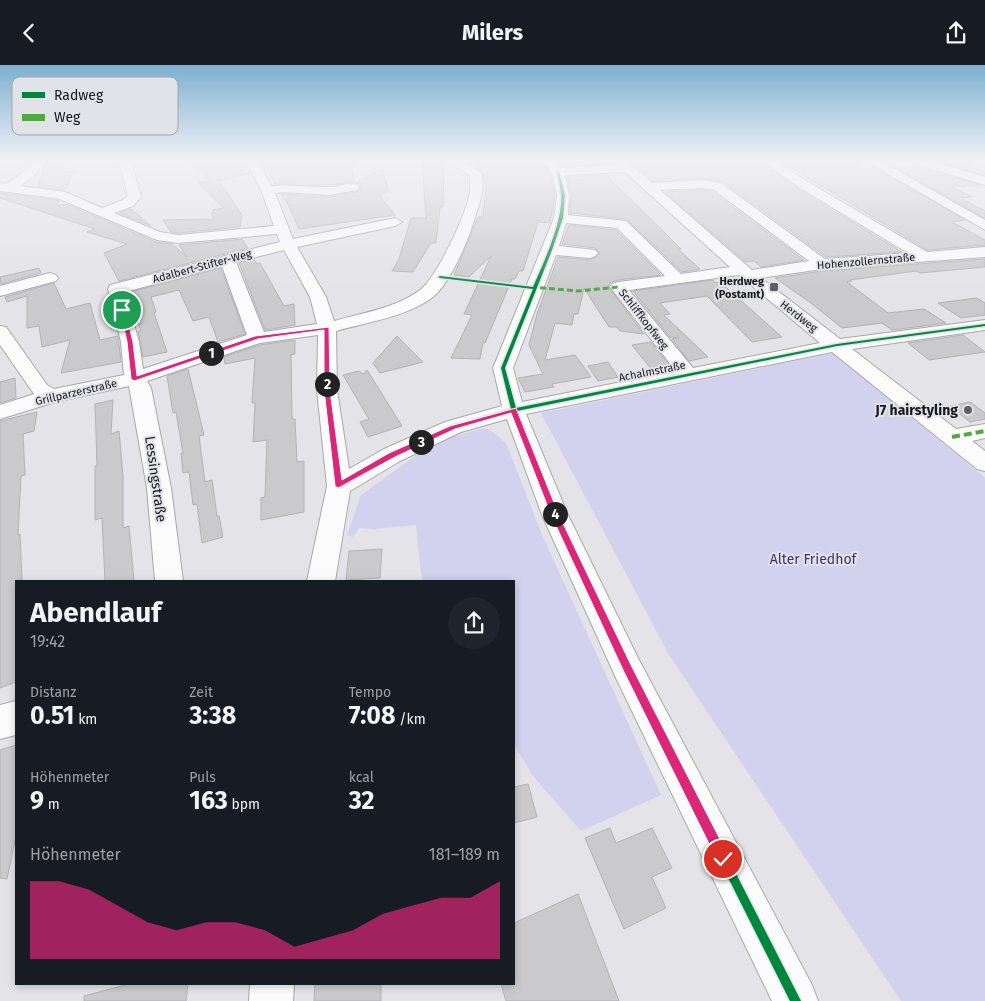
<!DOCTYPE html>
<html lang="de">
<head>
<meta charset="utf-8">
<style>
  :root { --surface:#171b24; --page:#20242c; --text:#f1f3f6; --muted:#9ea1a6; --accent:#db2777 }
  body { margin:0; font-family:"Fira Sans",sans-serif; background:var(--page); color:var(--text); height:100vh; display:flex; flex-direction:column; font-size:19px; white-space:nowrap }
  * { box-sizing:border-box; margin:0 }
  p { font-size:16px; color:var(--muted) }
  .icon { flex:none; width:28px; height:28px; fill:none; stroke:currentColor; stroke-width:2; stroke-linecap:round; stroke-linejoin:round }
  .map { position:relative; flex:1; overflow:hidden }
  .details { position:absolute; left:15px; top:515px; width:500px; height:405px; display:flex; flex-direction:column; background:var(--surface); border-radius:0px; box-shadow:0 2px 8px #0003 }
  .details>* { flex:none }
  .pin { position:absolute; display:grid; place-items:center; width:42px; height:42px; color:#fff; margin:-21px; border:2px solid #fff; border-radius:50%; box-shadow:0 1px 5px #0007 }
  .km { position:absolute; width:25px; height:25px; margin:-12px; border-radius:50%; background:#222; color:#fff; font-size:14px; line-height:25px; text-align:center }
  .round { display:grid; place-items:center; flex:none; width:52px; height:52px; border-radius:26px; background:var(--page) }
  .overview { display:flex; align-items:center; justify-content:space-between; height:85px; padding:0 15px }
  h1 { font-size:28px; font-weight:700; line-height:38px }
  .figures { display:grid; grid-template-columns:repeat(3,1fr); gap:8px; height:85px; padding:5px 15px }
  .figures div { display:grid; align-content:center }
  .figures b { font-size:25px; font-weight:700 }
  .figures small { font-size:14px; font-weight:400 }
  .figures p { font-size:14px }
  .chart { height:140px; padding:10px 15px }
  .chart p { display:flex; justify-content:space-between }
  .chart svg { width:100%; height:90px; margin-top:5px; fill:var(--accent); opacity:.7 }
  header { display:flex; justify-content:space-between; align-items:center; height:65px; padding:0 15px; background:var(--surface); font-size:22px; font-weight:700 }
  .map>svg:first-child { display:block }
  .green { fill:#d2d1ee }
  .building { fill:#cacacd; stroke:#b3b3b6 }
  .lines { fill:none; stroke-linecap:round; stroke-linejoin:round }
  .minor-casing { stroke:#a8a8ac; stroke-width:2 }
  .minor { fill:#fbfbfc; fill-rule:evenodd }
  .quiet-far1 { stroke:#52a943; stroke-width:3; stroke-dasharray:6 3; stroke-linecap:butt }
  .quiet { stroke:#52a943; stroke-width:4; stroke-dasharray:8 4; stroke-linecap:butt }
  .cycleway-casing { stroke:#e2e2e9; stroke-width:3 }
  .cycleway { fill:#00873e; fill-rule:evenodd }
  .route { fill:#db2777; stroke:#fff }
  .poi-dot { fill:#5f5f63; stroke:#e2e2e9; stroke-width:2 }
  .labels { text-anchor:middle; stroke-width:4; stroke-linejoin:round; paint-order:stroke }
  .far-street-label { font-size:11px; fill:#18181b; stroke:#e2e2e9 }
  .far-poi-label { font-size:11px; font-weight:bold; fill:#18181b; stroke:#e2e2e9; text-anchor:end }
  .poi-label { font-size:14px; font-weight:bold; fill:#18181b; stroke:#e2e2e9; text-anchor:end }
  .street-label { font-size:14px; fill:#18181b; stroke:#e2e2e9 }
  .park-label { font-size:14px; fill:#3c3471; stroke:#e2e2e9 }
  .key { fill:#e2e2e9; stroke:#a5a5ab; stroke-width:1 }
  .key-label { font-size:14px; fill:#18181b }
</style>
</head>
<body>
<header><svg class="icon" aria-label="back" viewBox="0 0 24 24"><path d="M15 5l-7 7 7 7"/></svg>Milers<svg class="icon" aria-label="share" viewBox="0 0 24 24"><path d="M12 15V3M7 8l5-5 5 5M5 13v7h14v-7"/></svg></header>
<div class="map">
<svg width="985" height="936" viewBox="0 0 985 936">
  <rect width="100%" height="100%" fill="#e3e3e8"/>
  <path class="green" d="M833,288l152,125v523h-84l-233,-348 -127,-240z
    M480,364h9l17,14 36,92 119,260 -80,36 -49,-56 -18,-31v-163h-92l-6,-56 -42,4 -15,-1 -6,9 -6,-2 14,-40 64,-46 27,-12z"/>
  <path class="building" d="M49,96h16l-3,11 12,-1 -9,19 -27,-3 6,-20z
    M188,96h56l6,12 -31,8 23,34 -2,12 -62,6 -7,-1 -8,-12 51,-1 -3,-6h3l-1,-3 10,-2 -24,-25 12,-3z
    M260,96h92l2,21 -24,3 -55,-1 -8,-15 -2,1z
    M422,96h19l3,3 -1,43h-3l-4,36h-5l-18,29 -21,-1 7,-12 12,-41h15z
    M475,96h65l10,13 5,21 -5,28 -12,-1 -15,49h-4l-4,8h-3l-27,64h-2l-3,16 -29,-1 21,-43 -8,-1 27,-58 -22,21 -15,-2 24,-58h5l3,-31 -4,-15 -4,-2z
    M556,96h37l3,3 -34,2z
    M630,96h131l38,29 103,62 -76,5 -104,-76 -19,-3 -50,3z
    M780,96l73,1 10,7 12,-1 90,52 -13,2 33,18v5l-58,5z
    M950,96l35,11v3l-42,-12z
    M911,101l7,3 5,-1 57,17 -28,2 20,10 -11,1 24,13v7l-91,-51z
    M382,103l7,23 -10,3 16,21 -96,14 -13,-29h-2l-3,-6 49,3 27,-5 4,-6 -4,-4z
    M606,110l75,74h-3l22,20 -18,3 -56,-53 -56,-6 1,-18 -4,-18z
    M703,125l9,1 92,69 -43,7 -7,-6 -8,1 -81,-70z
    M0,128l57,7 2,1 -2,5 9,-2 90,38 16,2 15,13 -8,-12 63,-6 6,9 -129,33 -15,-28 23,-9 -40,-12 8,-3 -95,-31z
    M131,144l11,9 -2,2h4l7,6 -32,-13z
    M569,160l47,5 45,45 -43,5 -7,2 -3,4 36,48 -24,-3 -3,-4h-8l-25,-39 -6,26h-4l-2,11 -17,-2 -10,37 30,-5 16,22 -39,7 2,3 -29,5 -7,-14 25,-4 -14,-29 8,-31 21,-57 32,3 6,-3 4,-4 -5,-5 -33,-4z
    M254,194l3,5 3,-1 24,43 10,-2 1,21 -30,5 -26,-67z
    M985,194v8l-65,6 -4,-2 -66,9 2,1 -5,1 41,31 36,-4 22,14 -54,7 -10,-7 -40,5 -31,-25 -36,-25 47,-7z
    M39,203l2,5 -40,11 -1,-7z
    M221,203l24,66 -27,8 -9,-25 -16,4 -14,-31 -28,7 5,15 -2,1 13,39 -24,5 -5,-26h3l-14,-38z
    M713,215l2,3 5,-1 62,55 -30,5 -45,-46 -47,7 10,11 -6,1 44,42 -19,4 -17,-22 7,-1 -9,-1 -37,-46z
    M54,218l12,26 24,-6 10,37 18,-4 3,26 -60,11 9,-33 -28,7 -3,-21 -12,2v-32l-20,6 -2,-5z
    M977,233l8,5v12l-24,3 -23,-15z
    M963,270l22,17 -56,8 -21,-17z
    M397,271l26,26 -43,11 -7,-10z
    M295,275v14l-4,1 1,64h3l2,43 7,-1v51l-43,8v-22l4,-1 2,-57 -14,2 2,-39h-3l3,-45 -30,6 -1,-7 36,-12z
    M651,277l19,24 -19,3 -19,-24z
    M608,297l10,15 -20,4 -10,-15z
    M188,304l16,66 -5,1 6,46 7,-2 5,36h2l4,21 -21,6 -5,-39 -4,1 -4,-33 -6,1 -2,-20h2l-7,-41 -3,1 -6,-37z
    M367,305l35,56 -34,11 -8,-15 9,-3 -26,-44 16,-4 4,3z
    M15,313l1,20 -16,5v-21z
    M113,335l-2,34 8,-3 4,45v52l6,-2 5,55h-29l-3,-63 -7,2v-54h2l-2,-62z
    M970,337l15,11v6l-15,3 -20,-16z
    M37,347l-3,19 -11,3 2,41 -4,1 -3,59 2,-1 2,47h-6v101l-16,6v-267z
    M382,484l-2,29 -34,2 3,-29z
    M16,680v91l-9,43 -7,-1v-128z
    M528,719l9,33 -23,6v-36z
    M610,763l6,15 36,-15 20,40 -20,9 14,31 -42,21 -39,-91z
    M578,829l41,107h-113l-5,-17h13v-61z
    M129,919h59l-2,17h-102v-5z
    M315,919h66v17h-67z"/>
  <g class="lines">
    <defs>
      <path id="minor" d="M35,96h12l-15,17 -12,8 45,6 37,16 21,-8 5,-4 -9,-35h12l10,36 -8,9 -19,7 46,19 18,3 96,-9 -13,-36 -15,-29h12l13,25c20,-2 39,2 59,1 9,0 18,-5 27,-3l2,3 -2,3 -27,5 -44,-3 -11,1 18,46 102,-21 7,4 -7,4 -98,21 29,50 8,24c28,-8 62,-13 86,-31 17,-13 47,-77 50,-98 0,-5 0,-11 0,-16l-11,-8 -16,-7h18l19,11c7,13 -1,32 -5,45 -6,22 -24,65 -42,80 -26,20 -66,25 -97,34l1,59 12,79 35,-20 61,-27 57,-16 -9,-38 61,-150 3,-23 -5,-22 -10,-12h11l8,7 57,-3 -3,-4h12l25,22 51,-3 18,3 104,76 83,-6 -108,-65 -37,-27h13l32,21 119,70 58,-5v10l-163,12 -61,9 79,61 145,-19v10l-133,19 104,80 29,-5v14l-13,3 13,10v20l-8,-2 -145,-117 -306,62 42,101 70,143 174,327 6,16h-46l-156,-323 -74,-163 -35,-96 -46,13 -61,29 -50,30 -15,90h-28l20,-95 -10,-96 1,-55 -58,8 -113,38 4,7 20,100 12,93h-28l-8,-93 -18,-102 -74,16 -55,17v-14l34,-11 -34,-49v-19l6,1 41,58 7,4 70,-14 -3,-33 -13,-53 2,-4 170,-43 -3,-8 -99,9 -21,-3 -100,-42 -57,-7v-8l6,1 18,-12zM625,107l105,95 -49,7 -55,-53 -58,-6 1,-20 -4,-20zM703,123l10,1 96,72 -57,9 -92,-80zM566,158l51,5 48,48 -47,6 -6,2 -2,3 66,84 -154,31 -9,-34 43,-113 34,3 5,-2 3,-3 -3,-3 -36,-4zM284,185l26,47 7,27 -53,8 -28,-70zM222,201l25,69 -104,34 -4,-27 -14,-50zM739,210l81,68 -127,25 -64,-78z
        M866,96h14l105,59v10z
        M912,96h19l54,16v8l-72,-22z
        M50,208l6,2 2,3 -2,3 -56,15v-10z
        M16,636v34l-16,4v-34z
        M250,919h44l-1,17h-44z"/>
    </defs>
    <use href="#minor" class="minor-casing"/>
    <use href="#minor" class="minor"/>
    <path class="quiet-far1" d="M531,222l47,4 40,-4"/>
    <path class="quiet" d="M952,372l33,-6"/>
    <defs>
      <path id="cycleway" d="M558,106l1,1 6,23 -2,23 -11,32 -47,118 11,40 321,-64 148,-20v2l-148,20 -320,65 41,104 72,151 171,335h-11l-166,-331 -72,-155 -40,-103 -57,16 -61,28 -53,31h-4l-1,-1 1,-1 53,-31 61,-28 60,-17 -10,-41 32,-79 -93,-11 -2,-1 2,-1 93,11c11,-25 30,-66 28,-92 0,-8 -3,-16 -4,-23z"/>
    </defs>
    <use href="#cycleway" class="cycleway-casing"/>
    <use href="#cycleway" class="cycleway"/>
  </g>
  <linearGradient id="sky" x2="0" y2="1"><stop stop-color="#7cb0d1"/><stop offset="0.42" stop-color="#f2f2f5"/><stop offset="1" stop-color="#f2f2f5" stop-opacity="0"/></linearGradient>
  <rect width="985" height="227" fill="url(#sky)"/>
  <path class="route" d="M122,244l3,1 8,32 4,34 118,-40 74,-9 1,63 12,90 47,-27 61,-27 66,-18 43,107 72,150 97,190 1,4 -1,5 -5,1 -4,-1 -95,-192 -73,-157 -40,-102 -56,16 -60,28 -57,31 -3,-2 -11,-96v-60l-66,9 -124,42 -3,-2 -4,-37 -7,-32z"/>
  <g class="poi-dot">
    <rect x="769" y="217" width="10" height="10" rx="2.5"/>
    <circle cx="968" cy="345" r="5"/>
  </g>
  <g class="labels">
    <g class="far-street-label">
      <text transform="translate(866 196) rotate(-5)" y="4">Hohenzollernstraße</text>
      <text transform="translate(202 201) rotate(-15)" y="4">Adalbert-Stifter-Weg</text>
      <text transform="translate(799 251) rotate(38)" y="4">Herdweg</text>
      <text transform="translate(644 254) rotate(52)" y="4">Schliffkopfweg</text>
      <text transform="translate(652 306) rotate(-11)" y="4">Achalmstraße</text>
      <text transform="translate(76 327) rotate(-13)" y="4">Grillparzerstraße</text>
    </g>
    <g class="far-poi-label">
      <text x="764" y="220">Herdweg<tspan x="764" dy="13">(Postamt)</tspan></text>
    </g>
    <g class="poi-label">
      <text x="958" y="350">J7 hairstyling</text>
    </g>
    <g class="street-label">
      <text transform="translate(156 414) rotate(82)" y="5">Lessingstraße</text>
    </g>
    <g class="park-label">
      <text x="813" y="499">Alter Friedhof</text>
    </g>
  </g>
  <rect x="12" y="12" width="166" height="58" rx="8" class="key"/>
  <rect x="22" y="27" width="23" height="6" fill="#00873e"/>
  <rect x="22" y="49" width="23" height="7" fill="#52a943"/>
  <g class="key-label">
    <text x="54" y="35">Radweg</text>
    <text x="54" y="57">Weg</text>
  </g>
</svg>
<div class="pin" style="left:122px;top:245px;background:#1e9e55"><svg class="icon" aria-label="arrive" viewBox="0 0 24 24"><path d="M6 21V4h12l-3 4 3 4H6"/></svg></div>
<div class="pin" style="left:723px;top:794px;background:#d93025"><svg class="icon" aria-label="check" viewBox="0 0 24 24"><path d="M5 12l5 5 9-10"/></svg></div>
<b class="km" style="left:211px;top:288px">1</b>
<b class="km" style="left:327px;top:319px">2</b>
<b class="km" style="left:421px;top:377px">3</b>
<b class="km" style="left:555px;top:449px">4</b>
<section class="details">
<div class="overview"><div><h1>Abendlauf</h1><p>19:42</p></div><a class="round"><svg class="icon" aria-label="share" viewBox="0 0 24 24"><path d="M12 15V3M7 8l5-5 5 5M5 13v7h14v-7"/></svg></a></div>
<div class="figures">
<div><p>Distanz</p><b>0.51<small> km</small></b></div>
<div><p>Zeit</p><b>3:38</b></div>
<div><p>Tempo</p><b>7:08<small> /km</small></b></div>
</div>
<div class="figures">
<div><p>Höhenmeter</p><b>9<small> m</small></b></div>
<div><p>Puls</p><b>163<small> bpm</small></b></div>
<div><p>kcal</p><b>32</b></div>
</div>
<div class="chart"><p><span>Höhenmeter</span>181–189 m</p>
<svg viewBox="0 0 160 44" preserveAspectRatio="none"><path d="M0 44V6L10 6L20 10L30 18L40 26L50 30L60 26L70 26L80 30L90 38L100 34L110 30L120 22L130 18L140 14L150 14L160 6V44z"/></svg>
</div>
</section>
</div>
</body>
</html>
